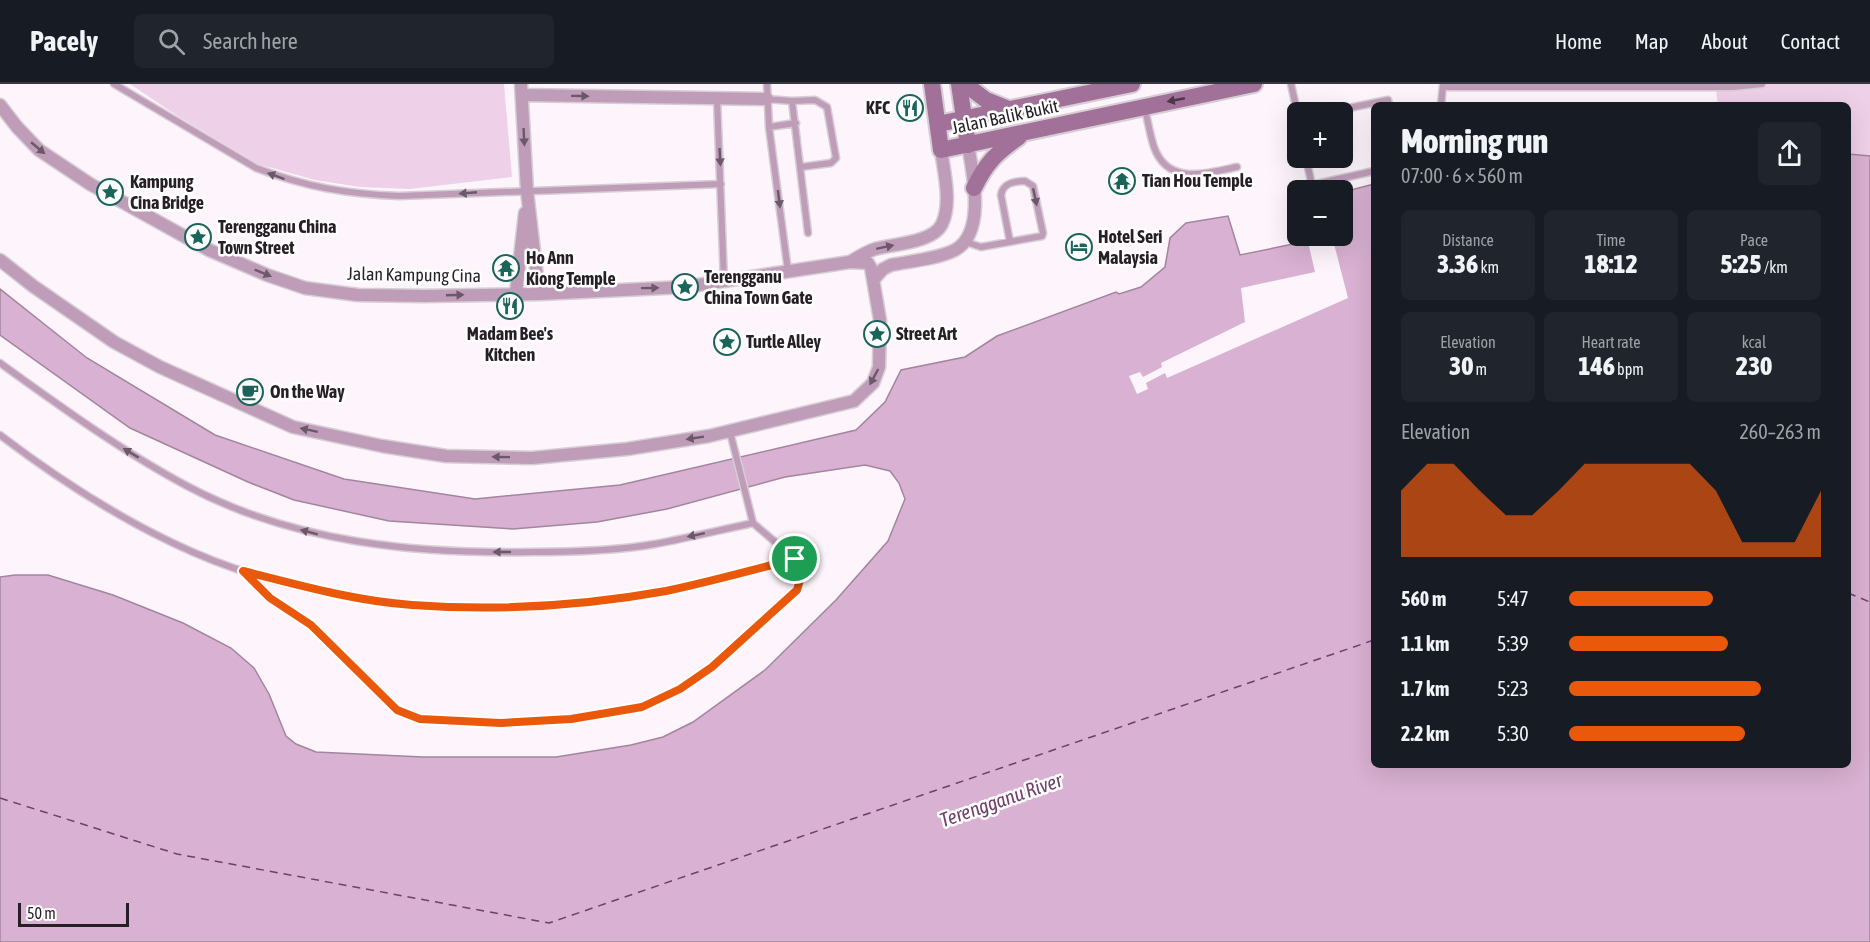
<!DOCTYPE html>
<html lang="en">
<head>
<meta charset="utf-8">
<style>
  :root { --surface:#171b24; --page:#20242c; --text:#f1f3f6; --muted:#9ea1a6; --line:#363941; --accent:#ea580c }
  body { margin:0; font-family:"Asap Condensed",sans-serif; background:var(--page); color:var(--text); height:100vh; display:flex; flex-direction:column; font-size:22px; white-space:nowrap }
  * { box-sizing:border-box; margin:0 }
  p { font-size:20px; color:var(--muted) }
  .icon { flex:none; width:33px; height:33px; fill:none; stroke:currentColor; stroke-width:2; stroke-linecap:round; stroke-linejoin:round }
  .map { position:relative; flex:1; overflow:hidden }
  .side { position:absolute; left:1371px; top:18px; width:480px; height:666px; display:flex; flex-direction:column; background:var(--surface); border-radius:9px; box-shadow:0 6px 24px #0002 }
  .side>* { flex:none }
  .tools { position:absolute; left:1287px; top:18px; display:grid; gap:12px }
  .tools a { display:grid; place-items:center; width:66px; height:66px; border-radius:9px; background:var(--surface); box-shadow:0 6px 24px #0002; font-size:30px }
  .scale { position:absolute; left:18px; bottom:15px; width:111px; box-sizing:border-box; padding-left:6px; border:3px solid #261f25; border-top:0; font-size:16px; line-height:21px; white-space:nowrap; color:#261f25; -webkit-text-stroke:4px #fff; paint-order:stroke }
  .pin { position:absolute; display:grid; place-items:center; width:51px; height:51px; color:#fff; margin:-26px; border:3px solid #fff; border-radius:50%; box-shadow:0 2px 6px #0007 }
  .round { display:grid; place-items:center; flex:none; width:63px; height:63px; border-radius:9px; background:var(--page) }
  .headline { display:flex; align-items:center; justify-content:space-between; height:102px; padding:0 30px }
  h1 { font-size:33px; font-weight:800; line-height:45px }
  .metrics { display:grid; grid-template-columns:repeat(3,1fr); gap:9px; height:102px; padding:6px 30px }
  .metrics div { display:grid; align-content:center; border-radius:9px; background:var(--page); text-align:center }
  .metrics b { font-size:26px; font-weight:800 }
  .metrics small { font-size:16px; font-weight:400 }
  .metrics p { font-size:16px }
  .chart { height:168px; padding:12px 30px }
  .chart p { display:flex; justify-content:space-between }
  .chart svg { width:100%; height:108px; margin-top:6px; fill:var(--accent); opacity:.7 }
  ul { padding:0 30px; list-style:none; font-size:20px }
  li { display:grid; grid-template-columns:96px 72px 1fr; align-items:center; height:45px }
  li i { height:15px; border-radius:8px; background:var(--accent) }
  header { display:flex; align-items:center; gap:36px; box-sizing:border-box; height:84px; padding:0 30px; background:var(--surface); border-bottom:2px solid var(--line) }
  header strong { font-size:28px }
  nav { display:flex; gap:33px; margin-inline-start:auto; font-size:21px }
  .search { width:420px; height:54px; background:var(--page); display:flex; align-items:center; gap:15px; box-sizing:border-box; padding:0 21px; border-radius:9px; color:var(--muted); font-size:22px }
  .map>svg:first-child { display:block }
  .green { fill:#efd0e9 }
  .water { fill:#d9b1d2; stroke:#a3859e; stroke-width:1.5 }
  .pier { fill:#fdf5fb }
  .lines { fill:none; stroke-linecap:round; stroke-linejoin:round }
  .ferry { stroke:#713f6b; stroke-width:1.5; stroke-dasharray:8 6; stroke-linecap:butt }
  .lane-casing { stroke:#d6ced4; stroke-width:9 }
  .street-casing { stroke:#d6ced4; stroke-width:15 }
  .secondary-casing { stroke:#d6ced4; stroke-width:20 }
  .lane { stroke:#bf9db9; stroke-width:6 }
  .street { stroke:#bf9db9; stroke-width:12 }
  .secondary { stroke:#a2719a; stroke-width:16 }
  .oneway { fill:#6b5868 }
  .oneway2 { fill:#4b3848 }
  .route-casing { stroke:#fff; stroke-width:12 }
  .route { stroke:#ea580c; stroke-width:8 }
  .labels { text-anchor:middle; stroke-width:5; stroke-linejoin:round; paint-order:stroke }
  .poi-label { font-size:18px; font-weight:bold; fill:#261f25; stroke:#fff; text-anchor:start }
  .street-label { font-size:18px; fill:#261f25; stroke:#fff }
  .water-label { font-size:20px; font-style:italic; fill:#713f6b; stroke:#fff }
</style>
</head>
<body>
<header>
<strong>Pacely</strong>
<div class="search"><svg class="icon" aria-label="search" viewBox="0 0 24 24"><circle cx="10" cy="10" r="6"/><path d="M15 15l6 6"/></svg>Search here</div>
<nav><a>Home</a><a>Map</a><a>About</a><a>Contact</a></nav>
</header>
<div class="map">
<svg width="1870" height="858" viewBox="0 0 1870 858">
  <rect width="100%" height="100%" fill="#fdf5fb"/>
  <path class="green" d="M130,0h374l8,93 -102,12 -50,-2 -45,-7 -57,-16 -82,-49z
    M1715,0h155v72l-22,-2v-49h-130z"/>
  <path class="water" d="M1848,70l22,2v786h-1870v-365l15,-2h33l65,20 70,28 48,25 23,20 15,26 17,42 10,8 20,8 107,5h133l75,-12 32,-8 30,-15 72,-52 71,-70 52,-59 17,-42 -6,-16 -9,-12 -25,-6 -80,12 -118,32 -70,13 -84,7 -124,-8 -95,-21 -46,-18 -118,-54 -130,-93v-46l87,69 128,77 129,44 131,20 145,-14 236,-55 29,-28 16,-32 64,-13 32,-21 119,-44 3,2 22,-7 24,-20 5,-29 16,-15 42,-7 12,39 92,-19h10l1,-44 31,-8v581h474z"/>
  <path class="pier" d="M1332,152l16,62 -181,80 -2,-5 -19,10 2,6 -11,5 -8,-18 11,-4 3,5 19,-10 -1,-4 84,-41 -4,-34 74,-16 -7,-30z"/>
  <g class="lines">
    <path class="ferry" d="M1848,509l22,9
      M0,714l177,56 372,69 825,-283"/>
    <defs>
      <path id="lane" d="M114,0l142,84c50,19 91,26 143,28l322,-12
        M767,0l2,43 19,144
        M1291,0l7,32
        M1443,3h290l29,-3
        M717,15l7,182
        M767,15l25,2 16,132
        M792,17l23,-1 12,7 9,51 -5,5 -30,4
        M1441,21l2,-20
        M1145,25c3,13 5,26 9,38 14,39 52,26 83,20
        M1329,28l59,-12 1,5
        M769,43l27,-4
        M1306,74l7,32
        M1312,101l62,-14
        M1322,152v2
        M966,158l15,5 61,-11 1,-3 -10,-47 -8,-5c-11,0 -22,2 -24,14l9,47
        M0,279c61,44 123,89 189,124 106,56 227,67 344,65 41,0 82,-1 122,-8 33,-6 65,-14 98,-21
        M0,351c54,41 112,79 173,108 144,70 338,78 494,48 43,-9 85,-21 128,-32l-42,-36 -23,-91
        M245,489l26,25 40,27 86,85 23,9 81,4 70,-4 71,-12 38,-18 32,-22 85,-77 5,-17 -7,-14"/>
      <path id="street" d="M521,0l6,107 12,103
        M522,11l245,4
        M0,21l17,22 22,23 51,34 119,66 58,25 38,13 53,7 66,1 115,-2 146,-7 165,-25c8,-5 16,-10 25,-13 18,-5 58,-6 67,-25 10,-21 2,-52 -1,-74
        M0,176l33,26 81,56 46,25 133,60 89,19 64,10 86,2 95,-9 82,-13 145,-35 19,-18 6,-16 1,-47 -9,-52 -3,-5 -18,-1
        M874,195l9,-10 8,-4c20,-4 46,-6 64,-15 31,-17 18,-76 13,-105
        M516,209l9,-80"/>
      <path id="secondary" d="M932,0l9,66 313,-66
        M959,0l9,61
        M965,0l21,16 25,10
        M938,40l194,-40
        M974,104c12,-25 22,-35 45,-51"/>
    </defs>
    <use href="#lane" class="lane-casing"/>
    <use href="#street" class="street-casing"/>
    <use href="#secondary" class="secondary-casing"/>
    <use href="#lane" class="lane"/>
    <use href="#street" class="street"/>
    <use href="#secondary" class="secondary"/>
  </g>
  <defs><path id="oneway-solid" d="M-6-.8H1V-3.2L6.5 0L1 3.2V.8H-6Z" transform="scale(1.5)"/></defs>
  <g class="oneway">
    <use href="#oneway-solid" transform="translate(580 12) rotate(1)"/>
    <use href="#oneway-solid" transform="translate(524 53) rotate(87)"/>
    <use href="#oneway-solid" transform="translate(38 64) rotate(40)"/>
    <use href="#oneway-solid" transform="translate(720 73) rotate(87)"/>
    <use href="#oneway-solid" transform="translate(276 92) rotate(-160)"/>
    <use href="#oneway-solid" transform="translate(468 109) rotate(175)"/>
    <use href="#oneway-solid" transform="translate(1035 113) rotate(78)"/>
    <use href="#oneway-solid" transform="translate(779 115) rotate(83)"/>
    <use href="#oneway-solid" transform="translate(885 163) rotate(-12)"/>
    <use href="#oneway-solid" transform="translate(263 189) rotate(22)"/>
    <use href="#oneway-solid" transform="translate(650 204) rotate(-1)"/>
    <use href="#oneway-solid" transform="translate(455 211) rotate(-2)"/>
    <use href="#oneway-solid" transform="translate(874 293) rotate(118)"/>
    <use href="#oneway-solid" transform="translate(309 346) rotate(-168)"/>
    <use href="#oneway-solid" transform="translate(695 354) rotate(171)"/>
    <use href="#oneway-solid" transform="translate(131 369) rotate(-149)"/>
    <use href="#oneway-solid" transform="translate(501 373) rotate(-179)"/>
    <use href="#oneway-solid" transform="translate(309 448) rotate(-165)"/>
    <use href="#oneway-solid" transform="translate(696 451) rotate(168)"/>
    <use href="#oneway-solid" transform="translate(502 468) rotate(-180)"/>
  </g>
  <use class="oneway2" href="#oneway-solid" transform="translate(1176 16) rotate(169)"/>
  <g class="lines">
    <defs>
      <path id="route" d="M795,475l7,14 -5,17 -85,77 -32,22 -38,18 -71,12 -70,4 -81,-4 -23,-9 -86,-85 -41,-27 -27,-27c55,14 112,30 169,34 84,6 171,1 254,-14 43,-9 86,-21 129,-32z"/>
    </defs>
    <use href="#route" class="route-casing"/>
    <use href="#route" class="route"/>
  </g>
  <defs>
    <symbol id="restaurant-ring" viewBox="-11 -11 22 22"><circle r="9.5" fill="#fff" stroke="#1b645a" stroke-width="1.5"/><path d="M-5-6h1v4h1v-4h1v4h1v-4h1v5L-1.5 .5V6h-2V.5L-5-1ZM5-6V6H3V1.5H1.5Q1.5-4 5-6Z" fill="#1b645a"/></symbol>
    <symbol id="temple-ring" viewBox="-11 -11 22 22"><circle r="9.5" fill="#fff" stroke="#1b645a" stroke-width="1.5"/><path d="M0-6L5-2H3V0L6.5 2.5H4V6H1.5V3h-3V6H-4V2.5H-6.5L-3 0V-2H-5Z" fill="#1b645a"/></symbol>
    <symbol id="sight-ring" viewBox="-11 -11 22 22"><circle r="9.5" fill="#fff" stroke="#1b645a" stroke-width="1.5"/><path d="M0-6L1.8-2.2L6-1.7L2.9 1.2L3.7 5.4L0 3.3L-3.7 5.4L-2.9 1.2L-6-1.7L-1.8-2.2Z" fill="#1b645a"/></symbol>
    <symbol id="hotel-ring" viewBox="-11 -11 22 22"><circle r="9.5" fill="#fff" stroke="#1b645a" stroke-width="1.5"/><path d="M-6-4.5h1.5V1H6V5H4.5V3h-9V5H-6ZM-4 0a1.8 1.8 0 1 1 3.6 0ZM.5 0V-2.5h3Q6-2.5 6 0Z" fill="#1b645a"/></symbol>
    <symbol id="cafe-ring" viewBox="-11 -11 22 22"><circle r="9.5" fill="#fff" stroke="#1b645a" stroke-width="1.5"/><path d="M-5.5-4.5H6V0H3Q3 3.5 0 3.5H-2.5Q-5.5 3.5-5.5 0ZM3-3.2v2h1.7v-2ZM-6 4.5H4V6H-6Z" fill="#1b645a"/></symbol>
  </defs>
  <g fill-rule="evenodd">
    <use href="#restaurant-ring" x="895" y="9" width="30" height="30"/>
    <use href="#temple-ring" x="1107" y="82" width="30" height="30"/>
    <use href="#sight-ring" x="95" y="93" width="30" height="30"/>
    <use href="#sight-ring" x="183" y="138" width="30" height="30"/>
    <use href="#hotel-ring" x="1064" y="148" width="30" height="30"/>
    <use href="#temple-ring" x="491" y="169" width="30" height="30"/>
    <use href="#sight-ring" x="670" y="188" width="30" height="30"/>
    <use href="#restaurant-ring" x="495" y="207" width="30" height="30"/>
    <use href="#sight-ring" x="862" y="235" width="30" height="30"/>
    <use href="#sight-ring" x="712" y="243" width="30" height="30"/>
    <use href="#cafe-ring" x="235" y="293" width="30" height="30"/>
  </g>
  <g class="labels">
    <g class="poi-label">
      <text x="890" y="30" text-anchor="end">KFC</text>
      <text x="1142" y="103">Tian Hou Temple</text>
      <text x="130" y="104">Kampung<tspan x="130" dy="21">Cina Bridge</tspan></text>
      <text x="218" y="149">Terengganu China<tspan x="218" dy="21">Town Street</tspan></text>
      <text x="1098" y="159">Hotel Seri<tspan x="1098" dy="21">Malaysia</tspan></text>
      <text x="526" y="180">Ho Ann<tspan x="526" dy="21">Kiong Temple</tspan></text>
      <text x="704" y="199">Terengganu<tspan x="704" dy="21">China Town Gate</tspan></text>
      <text x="510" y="256" text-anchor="middle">Madam Bee's<tspan x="510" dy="21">Kitchen</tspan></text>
      <text x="896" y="256">Street Art</text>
      <text x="746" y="264">Turtle Alley</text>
      <text x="270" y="314">On the Way</text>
    </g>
    <g class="street-label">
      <text transform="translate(1005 33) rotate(-12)" y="6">Jalan Balik Bukit</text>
      <text transform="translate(414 191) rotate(1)" y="6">Jalan Kampung Cina</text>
    </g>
    <g class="water-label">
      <text transform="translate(1001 716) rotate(-19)" y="7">Terengganu River</text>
    </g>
  </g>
</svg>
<div class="tools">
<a>+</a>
<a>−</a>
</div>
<div class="scale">50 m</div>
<div class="pin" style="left:795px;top:475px;background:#1e9e55"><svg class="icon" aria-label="arrive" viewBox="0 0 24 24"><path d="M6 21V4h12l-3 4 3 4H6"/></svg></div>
<section class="side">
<div class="headline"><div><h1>Morning run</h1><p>07:00 · 6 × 560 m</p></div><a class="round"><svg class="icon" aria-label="share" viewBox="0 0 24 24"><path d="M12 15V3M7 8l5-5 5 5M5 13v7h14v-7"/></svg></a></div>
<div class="metrics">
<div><p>Distance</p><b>3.36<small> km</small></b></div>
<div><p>Time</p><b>18:12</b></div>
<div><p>Pace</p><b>5:25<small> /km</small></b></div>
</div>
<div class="metrics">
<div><p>Elevation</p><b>30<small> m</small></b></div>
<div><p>Heart rate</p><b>146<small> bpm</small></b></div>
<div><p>kcal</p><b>230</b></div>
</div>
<div class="chart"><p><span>Elevation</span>260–263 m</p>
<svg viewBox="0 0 160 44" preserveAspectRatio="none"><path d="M0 44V17L10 6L20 6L30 17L40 27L50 27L60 17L70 6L80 6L90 6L100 6L110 6L120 17L130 38L140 38L150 38L160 17V44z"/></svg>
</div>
<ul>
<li><b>560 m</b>5:47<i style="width:57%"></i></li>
<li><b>1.1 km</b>5:39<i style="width:63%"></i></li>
<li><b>1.7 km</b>5:23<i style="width:76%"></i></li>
<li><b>2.2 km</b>5:30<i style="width:70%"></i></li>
</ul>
</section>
</div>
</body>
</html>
